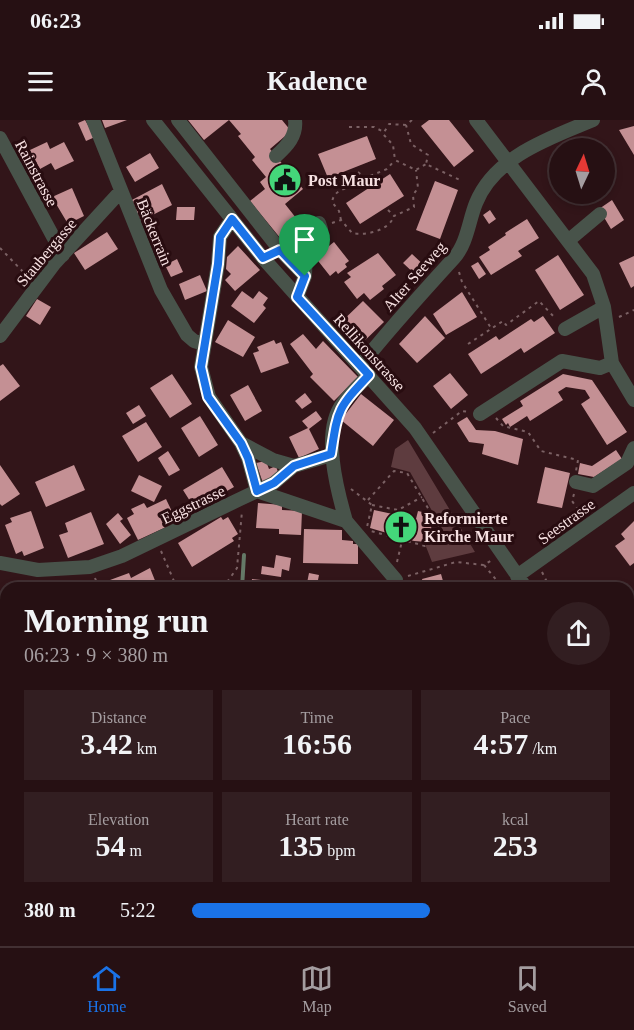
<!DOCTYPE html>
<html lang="en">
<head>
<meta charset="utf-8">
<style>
  :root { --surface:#261013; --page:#321e21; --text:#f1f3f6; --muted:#a49da0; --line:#423033; --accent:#1a73e8 }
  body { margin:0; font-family:"Times New Roman",serif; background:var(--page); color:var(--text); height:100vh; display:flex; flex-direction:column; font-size:22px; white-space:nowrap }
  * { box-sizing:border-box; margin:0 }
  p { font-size:20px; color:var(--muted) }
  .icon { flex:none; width:33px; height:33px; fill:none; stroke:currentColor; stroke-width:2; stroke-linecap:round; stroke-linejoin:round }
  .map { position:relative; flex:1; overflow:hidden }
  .panel { position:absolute; left:0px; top:462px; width:634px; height:364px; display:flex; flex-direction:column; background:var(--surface); border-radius:18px 18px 0 0; box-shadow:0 3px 9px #0003,0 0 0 2px var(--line) }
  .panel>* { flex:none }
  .needle { width:39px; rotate:4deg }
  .controls { position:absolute; left:549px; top:18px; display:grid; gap:12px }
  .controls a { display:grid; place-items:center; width:66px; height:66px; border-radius:50%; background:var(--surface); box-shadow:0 3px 9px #0003,0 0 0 2px var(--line); font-size:30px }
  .pin { position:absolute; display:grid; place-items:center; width:51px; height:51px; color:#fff; margin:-62px -26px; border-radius:50% 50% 50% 0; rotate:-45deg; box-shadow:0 0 6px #0007 }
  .pin .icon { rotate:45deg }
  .round { display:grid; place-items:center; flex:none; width:63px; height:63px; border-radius:32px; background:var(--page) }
  .summary { display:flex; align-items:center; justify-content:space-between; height:102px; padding:0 24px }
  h1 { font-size:33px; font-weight:800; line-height:45px }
  .stats { display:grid; grid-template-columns:repeat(3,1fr); gap:9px; height:102px; padding:6px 24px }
  .stats div { display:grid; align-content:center; border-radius:0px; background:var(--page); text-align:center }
  .stats b { font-size:30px; font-weight:800 }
  .stats small { font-size:16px; font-weight:400 }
  .stats p { font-size:16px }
  ul { padding:0 24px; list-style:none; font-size:20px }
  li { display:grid; grid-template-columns:96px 72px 1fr; align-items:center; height:45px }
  li i { height:15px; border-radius:8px; background:var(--accent) }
  .status { display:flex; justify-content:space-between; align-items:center; height:42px; padding:0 30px; background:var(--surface); direction:ltr }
  .status svg { height:16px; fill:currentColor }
  header { display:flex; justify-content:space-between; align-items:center; height:78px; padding:0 24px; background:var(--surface); font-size:27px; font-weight:800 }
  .tab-bar { display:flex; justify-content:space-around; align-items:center; height:84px; border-top:2px solid var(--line); background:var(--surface); font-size:16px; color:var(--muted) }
  .tab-bar a { display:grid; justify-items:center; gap:3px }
  .tab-bar .on { color:var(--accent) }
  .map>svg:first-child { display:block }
  .green { fill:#5e3c3f }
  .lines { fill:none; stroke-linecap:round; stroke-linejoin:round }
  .stream { stroke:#657967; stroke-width:4 }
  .building { fill:#c49094 }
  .path { stroke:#7b6164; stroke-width:2; stroke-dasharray:3 4.5; stroke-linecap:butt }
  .minor { stroke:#48534a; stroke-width:14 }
  .route-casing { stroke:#fff; stroke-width:12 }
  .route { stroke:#1a73e8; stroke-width:8 }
  .labels { text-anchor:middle; stroke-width:6; stroke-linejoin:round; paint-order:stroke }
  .street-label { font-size:16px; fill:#f7e1e2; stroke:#280c10 }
  .poi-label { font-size:16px; font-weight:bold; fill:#f7e1e2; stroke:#280c10; text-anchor:start }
</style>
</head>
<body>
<div class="status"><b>06:23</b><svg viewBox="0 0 49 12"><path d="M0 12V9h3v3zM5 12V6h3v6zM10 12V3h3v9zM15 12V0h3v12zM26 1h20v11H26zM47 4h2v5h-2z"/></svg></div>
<header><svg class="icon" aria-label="menu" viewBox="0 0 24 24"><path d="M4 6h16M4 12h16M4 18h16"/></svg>Kadence<svg class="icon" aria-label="person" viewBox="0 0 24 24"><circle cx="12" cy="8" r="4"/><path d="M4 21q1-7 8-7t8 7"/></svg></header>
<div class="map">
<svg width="634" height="826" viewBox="0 0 634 826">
  <rect width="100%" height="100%" fill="#321519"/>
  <path class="green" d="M408,320l67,112 -43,10 -7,-18 19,-12 -34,-60 -19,-5 4,-18z"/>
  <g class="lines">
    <path class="stream" d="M242,468l2,-33
      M245,820l2,6"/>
  </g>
  <path class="building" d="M85,0l10,17 -9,4 -8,-18z
    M102,0h25l-22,8z
    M188,0h41l-25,20z
    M229,0h53l9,11 -21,18 33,40 -18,15 15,19 -19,16 -31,-38 15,-12 -5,-7 6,-5 -14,-17 3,-3 -17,-21 3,-2z
    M429,0h20l25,31 -20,16 -33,-41z
    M634,6v29l-15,-25z
    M367,16l9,23 -48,19 -10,-24z
    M47,22l3,7 14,-7 10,19 -19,9 -4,-7 -11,6 -10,-19z
    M150,33l9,15 -24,14 -9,-15z
    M390,54l14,22 -44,28 -14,-21z
    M435,61l23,9 -18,49 -24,-9z
    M162,64l10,21 -31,16 -11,-20z
    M72,68l12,28 -16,8 -16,-27z
    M612,80l12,20 -13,9 -12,-20z
    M177,87h18l-1,13h-18z
    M490,90l6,9 -7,5 -6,-9z
    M527,99l12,19 -21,13 4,5 -31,19 -12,-18 11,-7 -2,-3 18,-12 -1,-2z
    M107,112l11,17 -33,21 -11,-17z
    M292,120l9,12 -7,6 -10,-11z
    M334,122l15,19 -4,3 2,3 -9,7 -2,-3 -6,5 -15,-19z
    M238,126l22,24 -25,21 -10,-11 6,-6 -5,-5 1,-12z
    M378,133l18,22 -14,11 2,3 -14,11 -6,-7 -7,6 -13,-17 7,-5 -4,-4z
    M412,134l15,14 -9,9 -15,-14z
    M558,135l26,40 -24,15 -25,-40z
    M634,136v30l-3,2 -12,-25z
    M35,138l9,7 -7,9 -8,-7z
    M177,139l6,13 -12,5 -6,-12z
    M478,142l8,12 -7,5 -8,-13z
    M200,155l7,16 -22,9 -6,-16z
    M242,171l11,8 6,-8 9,7 -5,7 3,3 -12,15 -23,-17z
    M462,172l15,25 -31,18 -13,-21z
    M37,179l14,8 -11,18 -14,-9z
    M363,181l21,21 -27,26 -21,-21z
    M425,196l20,22 -28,25 -18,-19z
    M543,196l12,17 -31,20 -3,-5 -40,26 -13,-20 28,-18 3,4 32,-21 3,3z
    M228,200l27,17 -12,20 -28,-15z
    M303,214l13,15 7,-8 35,36 -24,24 -24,-24 3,-3 -23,-30z
    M274,220l2,4 5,-2 8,21 -28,10 -8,-20 6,-2 -2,-4z
    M3,244l17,22 -20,15v-35z
    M450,253l18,22 -17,14 -18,-23z
    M172,254l20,30 -22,14 -20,-30z
    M563,254l29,6 35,52 -20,13 -26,-41 9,-6 -5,-8 -19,-3 -8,5 5,8 -33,21 -3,-5 -17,11 -2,-4 -2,2 -4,-6 21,-13 -3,-5z
    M248,265l14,26 -17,10 -15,-26z
    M305,273l7,9 -10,7 -7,-8z
    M361,274l33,26 -21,26 -32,-26z
    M139,285l7,11 -13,8 -7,-11z
    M316,291l6,8 -13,10 10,20 -20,9 -10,-21 19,-9 -6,-7z
    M200,296l18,29 -19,12 -18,-29z
    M467,297l9,13 19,1 28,8 -5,26 -36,-11 2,-10 -15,-2 -12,-19z
    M146,302l16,25 -24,15 -16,-26z
    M616,330l6,9 -28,18 -16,-3 2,-11 12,3z
    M168,331l12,19 -11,6 -11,-18z
    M266,341l3,8 7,-3 3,9 -16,8 -7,-20z
    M0,345l20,29 -18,12 -2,-2z
    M74,345l11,25 -39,17 -11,-25z
    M222,347l12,20 -39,22 -12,-19z
    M545,347l25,6 -8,35 -25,-5z
    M139,355l23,11 -8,16 -23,-11z
    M166,379l11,23 -39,18 -11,-22 7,-4 -3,-5 13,-6 3,5z
    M258,383l24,2v5l20,1 -1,24 -22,-1v-5l-23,-1z
    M374,390l42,9 2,-8 13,3 -2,10 5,8 -1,7 -6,3 -13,-1 -44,-13z
    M31,391l13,37 -20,8 -2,-5 -6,3 -11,-29 7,-3 -2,-4z
    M91,392l13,32 -36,14 -9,-23 9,-3 -3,-9z
    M118,393l5,6 -3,2 11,14 -11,9 -14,-20z
    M221,397l2,3 5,-3 10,17 -6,4 2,3 -42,26 -14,-24z
    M634,401v42l-4,3 -15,-20 10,-7 -4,-5z
    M304,409l38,1v10l11,1v3h5v20l-55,-1z
    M276,435l15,3 -2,13 -7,-2 -1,8 -20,-3 1,-8 12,2z
    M150,448l8,20h-45l-3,-8 19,-7 2,5z
    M309,453l10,2 -2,10 -10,-2z
    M441,454l4,14h-21l-2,-9z
    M252,459l28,3v6h-29z
    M292,460l18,4v4h-19z
    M67,461l1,5 12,-1v3h-35v-3l6,-2z
    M6,471v29l-6,-6v-17z
    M0,581l6,12v37l-6,3z"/>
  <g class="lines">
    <path class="path" d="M412,0l-6,5 5,19 17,11 -2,9 34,16
      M406,5l-17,-1 -6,10 10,11 2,15 21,10 10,-6
      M349,7h25l10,5
      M358,52l7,6 22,-9 8,-9
      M388,90l6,6 20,-9 -1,-12 5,-7 -2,-18
      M341,100l-2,-9 -7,-9c3,-18 25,-11 33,-24
      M332,103l9,-3 11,13c13,3 37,-2 42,-17
      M0,128l29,30
      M459,152l3,10 29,46
      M619,197l15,-7
      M468,224l35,-23 3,4 33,-24 17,18
      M496,298l7,8 25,6 13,19 37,9 -2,11
      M433,313l29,-22 7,1
      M351,369l21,16 -5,22
      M574,374l-2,7 10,14
      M368,380l26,-29 13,2 34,57 -3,9 -13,7 -54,-15
      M372,385l26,5 24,-13
      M161,431l16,37
      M397,442l5,-21
      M484,445l19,23
      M542,452l8,16
      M408,456l48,-14 28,3 8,-5
      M95,458l4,10
      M223,468l14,-20 5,-57
      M628,532l6,4
      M0,559l6,9
      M0,657l6,1
      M0,743l6,-1
      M628,814l5,12
      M416,820l1,6
      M613,826l5,-6"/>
    <path class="minor" d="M93,0l68,170 26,45 7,6 10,3
      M153,0l110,138 152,170 111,160
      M178,0l102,130 25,26 -8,21
      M476,0l117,154 11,33 8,56 22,37
      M0,18l63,117
      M276,36c11,-10 21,-20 19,-36
      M232,99l-12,18 -2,27 -17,103 8,30 32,46 7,15 9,33
      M302,105l-6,6 1,7 9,11
      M569,120l31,-26
      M305,156l1,-27 15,-20 -2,-6
      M565,209l39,-22
      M0,216l54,-72 66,-72
      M360,246c30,-38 62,-73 94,-108 13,-14 15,-38 22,-55 19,-47 74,-65 117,-83
      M480,294l82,-53 38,7 12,-5
      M241,323l32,17 21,6
      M576,362l17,4 34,-23 7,-15
      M257,371l89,30 50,59 -1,8
      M346,401c-9,-31 -25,-90 -3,-118 7,-10 17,-19 26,-28
      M0,443l38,7 52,-3 32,-11 116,-56 36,-17 20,-17 37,-11
      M517,456l117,-83
      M0,539l6,6
      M628,557l6,4"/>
  </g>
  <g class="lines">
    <defs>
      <path id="route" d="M232,99l31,39 17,-8 25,26 -8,21 72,78c-32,34 -31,34 -38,79l-37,12 -20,17 -17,8 -9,-33 -7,-15 -33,-46 -7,-30 17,-103 2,-27z"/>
    </defs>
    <use href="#route" class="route-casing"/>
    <use href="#route" class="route"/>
  </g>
  <defs>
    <symbol id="civic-disc" viewBox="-11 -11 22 22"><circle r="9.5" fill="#44d77a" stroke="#280c10"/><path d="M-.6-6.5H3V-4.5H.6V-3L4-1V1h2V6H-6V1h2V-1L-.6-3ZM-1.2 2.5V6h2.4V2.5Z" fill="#111"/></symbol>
    <symbol id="church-disc" viewBox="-11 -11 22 22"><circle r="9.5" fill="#44d77a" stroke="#280c10"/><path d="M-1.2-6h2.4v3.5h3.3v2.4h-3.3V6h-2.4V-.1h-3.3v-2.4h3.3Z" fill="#111"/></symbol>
  </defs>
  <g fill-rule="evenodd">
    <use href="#civic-disc" x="266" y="41" width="38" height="38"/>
    <use href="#church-disc" x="382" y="388" width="38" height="38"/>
  </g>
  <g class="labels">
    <g class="street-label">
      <text transform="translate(37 53) rotate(62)" y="6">Rainstrasse</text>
      <text transform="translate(155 112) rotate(68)" y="6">Bäckerrain</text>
      <text transform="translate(46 132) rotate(-50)" y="6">Staubergasse</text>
      <text transform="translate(414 156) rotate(-49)" y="6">Alter Seeweg</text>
      <text transform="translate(370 232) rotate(48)" y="6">Rellikonstrasse</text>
      <text transform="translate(193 384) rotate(-26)" y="6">Eggstrasse</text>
      <text transform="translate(566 401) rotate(-36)" y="6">Seestrasse</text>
    </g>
    <g class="poi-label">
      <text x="308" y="66">Post Maur</text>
      <text x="424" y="404">Reformierte<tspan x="424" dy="18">Kirche Maur</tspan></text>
    </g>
  </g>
</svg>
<div class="controls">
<a><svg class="needle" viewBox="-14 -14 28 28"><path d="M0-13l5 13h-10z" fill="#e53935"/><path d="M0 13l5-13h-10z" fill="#a49da0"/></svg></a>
</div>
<div class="pin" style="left:305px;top:156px;background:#1e9e55"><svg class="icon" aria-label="arrive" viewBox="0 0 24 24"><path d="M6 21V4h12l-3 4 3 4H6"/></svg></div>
<section class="panel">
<div class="summary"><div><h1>Morning run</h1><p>06:23 · 9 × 380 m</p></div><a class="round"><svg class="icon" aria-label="share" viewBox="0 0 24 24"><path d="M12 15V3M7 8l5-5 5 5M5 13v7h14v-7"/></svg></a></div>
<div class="stats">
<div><p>Distance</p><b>3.42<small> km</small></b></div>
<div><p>Time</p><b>16:56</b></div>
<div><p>Pace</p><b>4:57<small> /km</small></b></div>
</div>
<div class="stats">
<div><p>Elevation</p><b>54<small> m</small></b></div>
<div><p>Heart rate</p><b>135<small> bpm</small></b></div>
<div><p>kcal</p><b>253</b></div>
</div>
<ul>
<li><b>380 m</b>5:22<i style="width:57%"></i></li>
</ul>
</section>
</div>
<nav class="tab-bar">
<a class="on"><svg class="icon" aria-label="home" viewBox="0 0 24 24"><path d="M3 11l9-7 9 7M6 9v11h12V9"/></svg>Home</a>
<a><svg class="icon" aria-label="map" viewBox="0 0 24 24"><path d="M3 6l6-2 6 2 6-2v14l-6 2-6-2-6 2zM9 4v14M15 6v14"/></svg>Map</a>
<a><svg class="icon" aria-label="saved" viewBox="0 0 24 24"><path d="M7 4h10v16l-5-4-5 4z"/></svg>Saved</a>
</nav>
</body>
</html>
